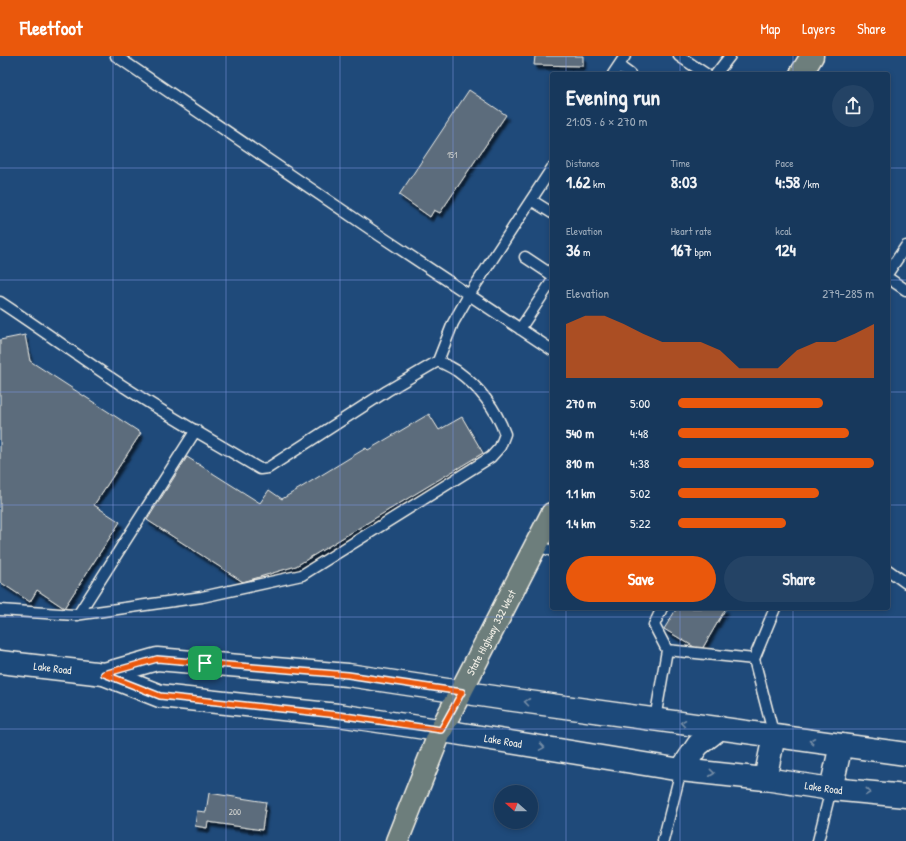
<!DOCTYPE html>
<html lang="en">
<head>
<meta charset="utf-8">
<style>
  :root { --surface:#17385c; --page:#244365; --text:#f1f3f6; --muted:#9eacbb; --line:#365272; --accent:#ea580c }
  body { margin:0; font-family:"Patrick Hand",sans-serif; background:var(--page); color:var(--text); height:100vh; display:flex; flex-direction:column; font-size:15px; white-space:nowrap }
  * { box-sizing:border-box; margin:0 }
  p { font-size:13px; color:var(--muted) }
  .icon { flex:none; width:22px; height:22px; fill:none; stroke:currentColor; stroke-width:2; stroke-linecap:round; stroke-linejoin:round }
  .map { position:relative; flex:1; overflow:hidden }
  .panel { position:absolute; left:550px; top:16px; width:340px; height:538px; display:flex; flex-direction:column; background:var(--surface); border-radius:4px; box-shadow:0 2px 6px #0003,0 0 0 1px var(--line) }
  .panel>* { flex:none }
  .needle { width:26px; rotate:291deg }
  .controls { position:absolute; left:494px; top:729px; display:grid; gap:8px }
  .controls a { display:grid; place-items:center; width:44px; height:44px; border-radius:50%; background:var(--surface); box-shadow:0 2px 6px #0003,0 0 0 1px var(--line); font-size:20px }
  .pin { position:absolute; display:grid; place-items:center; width:34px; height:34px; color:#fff; margin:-17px; border-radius:8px; box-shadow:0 2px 6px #0006 }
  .round { display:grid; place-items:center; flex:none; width:42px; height:42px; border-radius:21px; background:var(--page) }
  .headline { display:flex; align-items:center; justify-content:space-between; height:68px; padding:0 16px }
  h1 { font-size:22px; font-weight:800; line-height:30px }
  .metrics { display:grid; grid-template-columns:repeat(3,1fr); gap:6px; height:68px; padding:4px 16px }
  .metrics div { display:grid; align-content:center }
  .metrics b { font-size:17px; font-weight:800 }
  .metrics small { font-size:11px; font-weight:400 }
  .metrics p { font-size:11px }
  .chart { height:112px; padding:8px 16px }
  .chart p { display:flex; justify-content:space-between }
  .chart svg { width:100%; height:72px; margin-top:4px; fill:var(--accent); opacity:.7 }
  .primary-button { display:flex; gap:8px; margin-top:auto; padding:8px 16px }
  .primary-button a { flex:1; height:46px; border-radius:24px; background:var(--accent); color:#fff; font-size:16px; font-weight:800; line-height:46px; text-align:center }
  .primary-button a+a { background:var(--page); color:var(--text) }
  ul { padding:0 16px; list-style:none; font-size:13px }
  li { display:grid; grid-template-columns:64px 48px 1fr; align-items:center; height:30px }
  li i { height:10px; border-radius:5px; background:var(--accent) }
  header { display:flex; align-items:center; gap:24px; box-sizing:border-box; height:56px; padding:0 20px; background:var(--accent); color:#fff }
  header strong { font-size:19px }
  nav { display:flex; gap:22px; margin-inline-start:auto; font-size:14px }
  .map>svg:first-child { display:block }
  .building { fill:#5b6c7c; stroke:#f4f1e8; filter:url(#shadow) }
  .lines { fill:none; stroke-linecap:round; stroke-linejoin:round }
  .service-casing { stroke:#f4f1e8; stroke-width:13 }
  .tertiary-casing { stroke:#f4f1e8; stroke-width:25 }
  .primary-casing { stroke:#f4f1e8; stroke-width:25 }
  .service { stroke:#1f4a7a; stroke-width:10 }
  .tertiary { stroke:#1f4a7a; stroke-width:22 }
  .primary { stroke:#6d7e7c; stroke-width:22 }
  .oneway { stroke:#748da6 }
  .route-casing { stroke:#fff; stroke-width:8 }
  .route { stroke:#ea580c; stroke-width:5 }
  .grid { fill:none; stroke:#7e97df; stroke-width:1; stroke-opacity:0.55 }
  .labels { text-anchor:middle; stroke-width:3.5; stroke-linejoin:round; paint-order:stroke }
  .number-label { font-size:9px; fill:#ced0cd }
  .street-label { font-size:11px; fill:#f4f1e8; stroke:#1f4a7a }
</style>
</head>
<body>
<header>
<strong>Fleetfoot</strong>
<nav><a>Map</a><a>Layers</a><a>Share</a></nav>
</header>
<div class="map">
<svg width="906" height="785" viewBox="0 0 906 785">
  <defs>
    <filter id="shadow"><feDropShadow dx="2.5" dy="4.5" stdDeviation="1" flood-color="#0009"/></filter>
  </defs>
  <rect width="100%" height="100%" fill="#1f4a7a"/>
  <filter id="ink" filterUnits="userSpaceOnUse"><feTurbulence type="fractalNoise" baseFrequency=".025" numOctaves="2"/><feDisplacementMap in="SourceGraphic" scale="8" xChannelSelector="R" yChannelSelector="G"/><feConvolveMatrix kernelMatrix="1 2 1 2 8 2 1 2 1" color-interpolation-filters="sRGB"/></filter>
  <g filter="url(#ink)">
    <path class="building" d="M535,0h48v10l-49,-1z
      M469,34l37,25 -66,98 -6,-3 -4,7 -31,-22z
      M25,279l5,26 111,72 -47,72 26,17 -56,86 -27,-18 -7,12 -30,-20v-242z
      M429,358l10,16 23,-13 21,36 -187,113 -53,16 -96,-62 40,-63 73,46 9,-13 13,9 84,-51 2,2z
      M677,552h49l-25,43 -37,-22z
      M209,737l57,9 -4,28 -54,-8 -1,6 -12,-2 2,-15 9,1z"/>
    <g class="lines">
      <defs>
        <path id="service" d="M116,0l263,179 173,115
          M679,0l27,18
          M619,10l11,8
          M613,18l12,-18
          M716,18l14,-18
          M531,144l21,13
          M525,201l27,18
          M888,217l18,-27
          M888,222l18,12
          M0,246c38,25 74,51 111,76 48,33 99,61 149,91l8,-1 119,-77 51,-30 15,-38 16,-28 83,-127
          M520,273l32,-48
          M536,489l16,6
          M888,514l18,13
          M662,552l-8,17 13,25
          M0,554l75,5 127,-18 100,-22 189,-118 9,-10 5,-13c-9,-25 -26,-47 -48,-63 -6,-4 -13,-7 -19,-10
          M78,559l118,-185
          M754,603l21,-51
          M655,663l12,-69 87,9 20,77
          M663,785l18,-71
          M818,785l13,-52"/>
        <g id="tertiary">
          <path id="s1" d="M0,606l104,12 56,22 178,19 87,13 256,42 84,9 66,10 75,7"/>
          <path d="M104,618l53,-15 191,16 159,24 399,55"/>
          <path d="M681,714l17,-25 22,-17"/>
          <path d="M765,723l9,-43"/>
          <path d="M831,733l10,-44"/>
        </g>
        <g id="primary">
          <path d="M801,18l11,-18"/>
          <path id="s2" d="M397,785l44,-111 111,-216"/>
        </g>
      </defs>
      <use href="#service" class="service-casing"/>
      <use href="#tertiary" class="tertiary-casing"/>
      <use href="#primary" class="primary-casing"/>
      <use href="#service" class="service"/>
      <use href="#tertiary" class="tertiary"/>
      <use href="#primary" class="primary"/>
    </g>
    <defs><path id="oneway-chevron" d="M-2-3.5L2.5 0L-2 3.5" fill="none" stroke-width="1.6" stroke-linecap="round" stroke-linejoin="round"/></defs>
    <g class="oneway">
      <use href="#oneway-chevron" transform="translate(527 646) rotate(-172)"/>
      <use href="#oneway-chevron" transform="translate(683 667) rotate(-172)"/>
      <use href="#oneway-chevron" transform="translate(812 685) rotate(-172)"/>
      <use href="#oneway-chevron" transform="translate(542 691) rotate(9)"/>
      <use href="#oneway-chevron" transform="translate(712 717) rotate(6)"/>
      <use href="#oneway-chevron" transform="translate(868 736) rotate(5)"/>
    </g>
  </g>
  <g class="lines" filter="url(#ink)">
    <defs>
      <path id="route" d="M157,603l191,16 114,17 -21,38 -103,-15 -178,-19 -56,-22z"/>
    </defs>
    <use href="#route" class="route-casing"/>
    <use href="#route" class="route"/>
  </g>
  <path class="grid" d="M113,0v785M226,0v785M340,0v785M453,0v785M566,0v18M680,0v18M793,0v18M0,112h552M888,112h18M0,224h552M888,224h18M0,336h552M888,336h18M0,449h552M888,449h18M566,552v233M680,552v233M793,552v233M0,561h906M0,673h906"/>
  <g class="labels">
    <g class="number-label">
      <text x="452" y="102">151</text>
      <text x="235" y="759">200</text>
    </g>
    <g class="street-label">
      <text dy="4" stroke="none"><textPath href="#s2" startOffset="229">State Highway 332 West</textPath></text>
      <text dy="4" stroke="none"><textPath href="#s1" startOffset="53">Lake Road</textPath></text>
      <text dy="4" stroke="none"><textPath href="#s1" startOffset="511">Lake Road</textPath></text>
      <text dy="4" stroke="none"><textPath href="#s1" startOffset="835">Lake Road</textPath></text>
    </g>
  </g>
</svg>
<div class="controls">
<a><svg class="needle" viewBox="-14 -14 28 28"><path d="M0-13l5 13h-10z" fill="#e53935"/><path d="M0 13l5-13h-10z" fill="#9eacbb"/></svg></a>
</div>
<div class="pin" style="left:205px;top:607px;background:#1e9e55"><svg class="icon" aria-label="arrive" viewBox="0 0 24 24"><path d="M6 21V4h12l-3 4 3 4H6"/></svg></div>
<section class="panel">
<div class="headline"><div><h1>Evening run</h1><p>21:05 · 6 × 270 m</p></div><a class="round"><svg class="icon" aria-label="share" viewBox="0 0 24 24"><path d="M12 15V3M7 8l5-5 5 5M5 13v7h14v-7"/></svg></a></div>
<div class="metrics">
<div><p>Distance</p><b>1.62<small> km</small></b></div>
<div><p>Time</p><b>8:03</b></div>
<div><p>Pace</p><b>4:58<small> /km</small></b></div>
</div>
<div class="metrics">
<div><p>Elevation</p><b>36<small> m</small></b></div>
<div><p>Heart rate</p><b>167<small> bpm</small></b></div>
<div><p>kcal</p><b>124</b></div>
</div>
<div class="chart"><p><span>Elevation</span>279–285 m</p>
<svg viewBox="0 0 160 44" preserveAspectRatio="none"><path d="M0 44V11L10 6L20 6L30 11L40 17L50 22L60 22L70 22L80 27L90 38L100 38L110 38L120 27L130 22L140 22L150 17L160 11V44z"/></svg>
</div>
<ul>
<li><b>270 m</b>5:00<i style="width:74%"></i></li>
<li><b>540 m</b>4:48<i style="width:87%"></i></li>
<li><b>810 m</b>4:38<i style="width:100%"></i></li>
<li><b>1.1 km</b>5:02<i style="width:72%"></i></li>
<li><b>1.4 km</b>5:22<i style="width:55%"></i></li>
</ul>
<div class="primary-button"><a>Save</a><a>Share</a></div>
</section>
</div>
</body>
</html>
